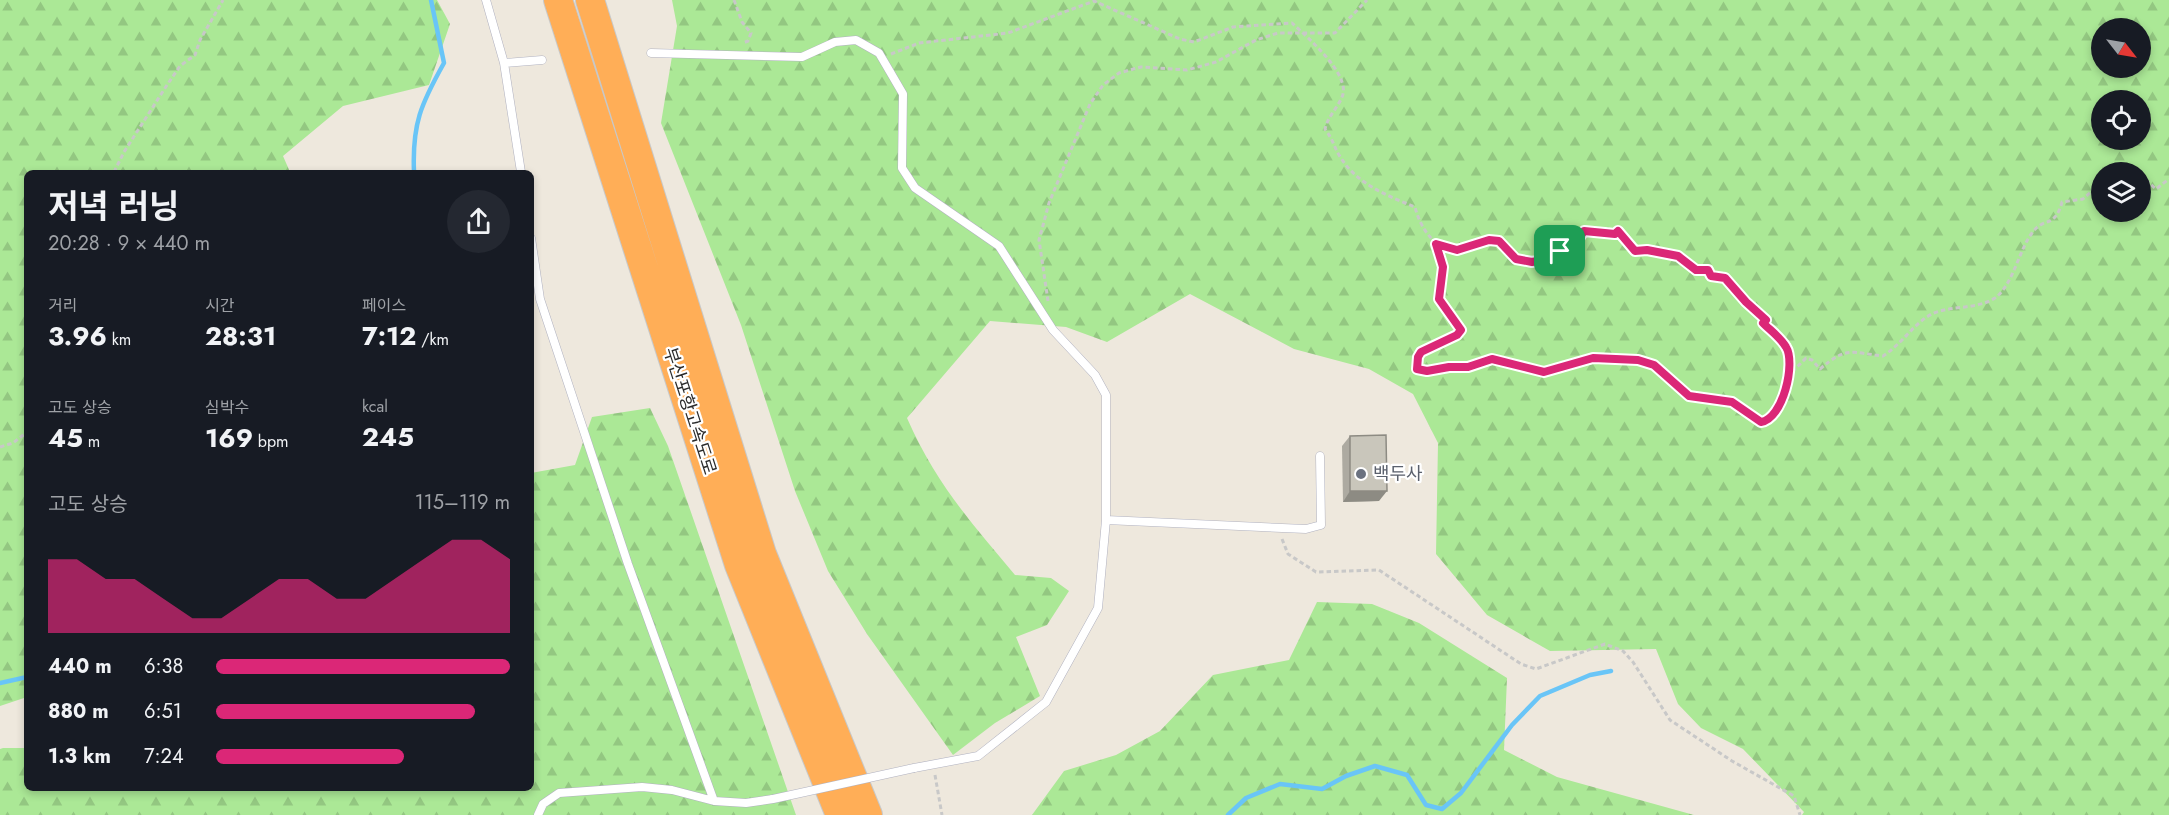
<!DOCTYPE html>
<html lang="ko">
<head>
<meta charset="utf-8">
<style>
  :root { --surface:#171b24; --page:#242831; --text:#f1f3f6; --muted:#9ea1a6; --accent:#db2777 }
  body { margin:0; font-family:Jost,"Noto Sans KR",sans-serif; background:var(--page); color:var(--text); height:100vh; display:flex; flex-direction:column; font-size:22px; white-space:nowrap }
  * { box-sizing:border-box; margin:0 }
  p { font-size:20px; color:var(--muted) }
  .icon { flex:none; width:33px; height:33px; fill:none; stroke:currentColor; stroke-width:2; stroke-linecap:round; stroke-linejoin:round }
  .map { position:relative; flex:1; overflow:hidden }
  .side { position:absolute; left:24px; top:170px; width:510px; height:621px; display:flex; flex-direction:column; background:var(--surface); border-radius:9px; box-shadow:0 3px 9px #0003 }
  .side>* { flex:none }
  .needle { width:39px; rotate:121deg }
  .tools { position:absolute; left:2091px; top:18px; display:grid; gap:12px }
  .tools a { display:grid; place-items:center; width:60px; height:60px; border-radius:50%; background:var(--surface); box-shadow:0 3px 9px #0003; font-size:30px }
  .pin { position:absolute; display:grid; place-items:center; width:51px; height:51px; color:#fff; margin:-26px; border-radius:12px; box-shadow:0 3px 9px #0006 }
  .round { display:grid; place-items:center; flex:none; width:63px; height:63px; border-radius:32px; background:var(--page) }
  .overview { display:flex; align-items:center; justify-content:space-between; height:102px; padding:0 24px }
  h1 { font-size:33px; font-weight:700; line-height:45px }
  .figures { display:grid; grid-template-columns:repeat(3,1fr); gap:9px; height:102px; padding:6px 24px }
  .figures div { display:grid; align-content:center }
  .figures b { font-size:26px; font-weight:700 }
  .figures small { font-size:16px; font-weight:400 }
  .figures p { font-size:16px }
  .chart { height:168px; padding:12px 24px }
  .chart p { display:flex; justify-content:space-between }
  .chart svg { width:100%; height:108px; margin-top:6px; fill:var(--accent); opacity:.7 }
  ul { padding:0 24px; list-style:none; font-size:20px }
  li { display:grid; grid-template-columns:96px 72px 1fr; align-items:center; height:45px }
  li i { height:15px; border-radius:8px; background:var(--accent) }
  .map>svg:first-child { display:block }
  .forest { fill:url(#forest-firs); fill-rule:evenodd }
  .lines { fill:none; stroke-linecap:round; stroke-linejoin:round }
  .stream { stroke:#69c5f7; stroke-width:4.5 }
  .lane-casing { stroke:#b1b2c0; stroke-width:9 }
  .highway-casing { stroke:#c8c8c8; stroke-width:30 }
  .path { stroke:#c8c8c8; stroke-width:3; stroke-dasharray:4.5 3; stroke-linecap:butt }
  .lane { stroke:#fff; stroke-width:8 }
  .highway { stroke:#ffae57; stroke-width:28 }
  .lane-bridge-casing { stroke:#b1b2c0; stroke-width:9; stroke-linecap:butt }
  .lane-bridge { stroke:#fff; stroke-width:8 }
  .wall { fill:#adaaa1 }
  .shaded-wall { fill:#8d8b83 }
  .building { fill:#c9c6bb; stroke:#8d8b83; stroke-width:1.5 }
  .route-casing { stroke:#fff; stroke-width:12 }
  .route { stroke:#db2777; stroke-width:8 }
  .worship-dot { fill:#6b7280; stroke:#fff; stroke-width:2 }
  .labels { text-anchor:middle; stroke-width:4.5; stroke-linejoin:round; paint-order:stroke }
  .street-label { font-size:18px; fill:#2b2b2b; stroke:#fff }
  .worship-label { font-size:18px; fill:#5b616d; stroke:#fff; text-anchor:start }
</style>
</head>
<body>
<div class="map">
<svg width="2169" height="815" viewBox="0 0 2169 815">
  <defs>
    <pattern id="forest-firs" width="22" height="20" patternUnits="userSpaceOnUse" patternTransform="scale(1.5)"><rect width="22" height="20" fill="#abe896"/><path d="M5 1l3.5 6h-7zM16 11l3.5 6h-7z" fill="#93c781"/></pattern>
  </defs>
  <rect width="100%" height="100%" fill="#eee8dd"/>
  <path class="forest" d="M0,0h437l13,24 -21,61 -86,21 -60,50 7,16h-263v525l-27,9z
    M672,0h1497v815h-367l2,-3 -61,-63 -42,-21 -23,-24 -22,-55 -106,2 -63,-36 -51,-61 2,-111 -25,-49 -44,-25 -75,-20 -104,-55 -83,48 -41,-15 -76,-6 -83,97c29,66 63,103 108,157l36,3 18,13 -22,34 -31,12 24,59 -45,27 -42,32 -86,-121 -39,-63 -33,-80 -54,-166 -80,-202 16,-97zM2102,28h38v40h-38zM2102,100h38v40h-38zM2102,172h38v40h-38z
    M650,408l18,38 128,369h-796v-66l3,-1h24v40h504v-315l44,-8 17,-48z
    M1317,602l55,2 47,19 88,55 -3,72 53,27 137,38h-662l32,-44 52,-16 44,-24 53,-56 76,-15z"/>
  <g class="lines">
    <path class="stream" d="M414,172c-2,-48 7,-68 30,-109l-13,-63
      M0,683l27,-6
      M1228,815l18,-17 34,-14 42,5 24,-13 29,-10 32,9 19,30 16,4 19,-16 51,-68 28,-29 50,-21 21,-4"/>
    <defs>
      <path id="lane" d="M486,0l18,63 38,-3
        M651,53l151,4 33,-15 21,-2 23,13 24,41 -1,74 13,20 84,58 54,84 42,45 11,20v125l-8,88 -52,94 -68,54 -64,12
        M504,63l17,109
        M531,238l9,61 88,265 86,237
        M1106,520l200,9 15,-4 -1,-69
        M538,815l5,-11 16,-11 83,-6 30,3 42,11 32,2 27,-4"/>
      <path id="highway" d="M558,0l181,565 101,250
        M590,0l172,554 106,261"/>
    </defs>
    <use href="#lane" class="lane-casing"/>
    <use href="#highway" class="highway-casing"/>
    <path class="path" d="M734,0l8,22 9,11 -3,8 -5,2
      M891,54l28,-11 89,-10 86,-32 86,38 14,3 39,-15 59,-4c15,14 60,52 50,74 -5,12 -14,19 -17,32 9,12 9,19 16,29 16,26 47,38 74,49 5,20 19,43 42,43 14,0 26,-14 40,-9 8,2 12,9 17,15 12,14 35,3 46,-5l10,1 14,-21 31,3 3,-3 17,20 11,-1 32,6 18,14h12l3,6 14,2 21,24 20,18 -3,3 24,24 3,27 16,-16 6,2 8,9c28,-24 32,-16 63,-13 19,-12 32,-34 49,-42 19,-9 44,-4 63,-16 18,-13 24,-48 37,-65 12,-17 23,-4 30,-31l21,-3 19,-17
      M114,172l10,-20 43,-67 13,-19 15,-11 5,-15 23,-40
      M2140,175l16,14 13,-10
      M1436,244l7,23 -4,32 22,31c-12,14 -40,12 -45,32l4,9 48,-4 24,-8 52,13 49,-14 45,2 16,5 35,31 43,6 31,20c19,-6 20,-32 27,-48
      M1048,301l-9,-61 10,-37 41,-99 13,-19 16,-12 22,-6 46,3 29,-8 40,-22 22,-7h57l32,-33
      M0,447l13,-4 14,-11
      M1282,539l6,15 28,18 63,-2 142,94 15,5 69,-25 18,7 10,11 37,58 62,41 62,35 6,19
      M935,775l7,40"/>
    <use href="#lane" class="lane"/>
    <use href="#highway" class="highway"/>
    <defs>
      <path id="lane-bridge" d="M773,799l141,-31"/>
    </defs>
    <use href="#lane-bridge" class="lane-bridge-casing"/>
    <use href="#lane-bridge" class="lane-bridge"/>
  </g>
  <path class="wall" d="M1350,436l29,65 -36,1 -1,-56z"/>
  <path class="shaded-wall" d="M1350,491h37l-8,10 -36,1z"/>
  <path class="building" d="M1386,435l1,56h-37v-55z"/>
  <g class="lines">
    <defs>
      <path id="route" d="M1584,231l31,3 3,-3 17,20 12,-1 31,6 18,14h12l3,6 14,2 21,24 20,18 -3,3c7,7 18,15 23,24 10,16 -3,72 -25,75l-29,-20 -43,-6 -35,-31 -16,-5 -45,-2 -49,14 -52,-13 -24,8h-19l-22,4 -10,-2 1,-12 3,-5 36,-17 4,-5 -22,-31 4,-32 -7,-23 21,6 32,-10 10,1 17,18 16,3 16,-3 12,-8 10,1z"/>
    </defs>
    <use href="#route" class="route-casing"/>
    <use href="#route" class="route"/>
  </g>
  <circle class="worship-dot" cx="1361" cy="474" r="6"/>
  <g class="labels">
    <g class="street-label">
      <text transform="translate(690 411) rotate(72)" y="6">부산포항고속도로</text>
    </g>
    <g class="worship-label">
      <text x="1373" y="480">백두사</text>
    </g>
  </g>
</svg>
<div class="tools">
<a><svg class="needle" viewBox="-14 -14 28 28"><path d="M0-13l5 13h-10z" fill="#e53935"/><path d="M0 13l5-13h-10z" fill="#9ea1a6"/></svg></a>
<a><svg class="icon" aria-label="locate" viewBox="0 0 24 24"><circle cx="12" cy="12" r="6"/><path d="M12 2v4M12 18v4M2 12h4M18 12h4"/></svg></a>
<a><svg class="icon" aria-label="layers" viewBox="0 0 24 24"><path d="M12 4l9 5-9 5-9-5zM3 14l9 5 9-5"/></svg></a>
</div>
<div class="pin" style="left:1560px;top:251px;background:#1e9e55"><svg class="icon" aria-label="arrive" viewBox="0 0 24 24"><path d="M6 21V4h12l-3 4 3 4H6"/></svg></div>
<section class="side">
<div class="overview"><div><h1>저녁 러닝</h1><p>20:28 · 9 × 440 m</p></div><a class="round"><svg class="icon" aria-label="share" viewBox="0 0 24 24"><path d="M12 15V3M7 8l5-5 5 5M5 13v7h14v-7"/></svg></a></div>
<div class="figures">
<div><p>거리</p><b>3.96<small> km</small></b></div>
<div><p>시간</p><b>28:31</b></div>
<div><p>페이스</p><b>7:12<small> /km</small></b></div>
</div>
<div class="figures">
<div><p>고도 상승</p><b>45<small> m</small></b></div>
<div><p>심박수</p><b>169<small> bpm</small></b></div>
<div><p>kcal</p><b>245</b></div>
</div>
<div class="chart"><p><span>고도 상승</span>115–119 m</p>
<svg viewBox="0 0 160 44" preserveAspectRatio="none"><path d="M0 44V14L10 14L20 22L30 22L40 30L50 38L60 38L70 30L80 22L90 22L100 30L110 30L120 22L130 14L140 6L150 6L160 14V44z"/></svg>
</div>
<ul>
<li><b>440 m</b>6:38<i style="width:100%"></i></li>
<li><b>880 m</b>6:51<i style="width:88%"></i></li>
<li><b>1.3 km</b>7:24<i style="width:64%"></i></li>
</ul>
</section>
</div>
</body>
</html>
